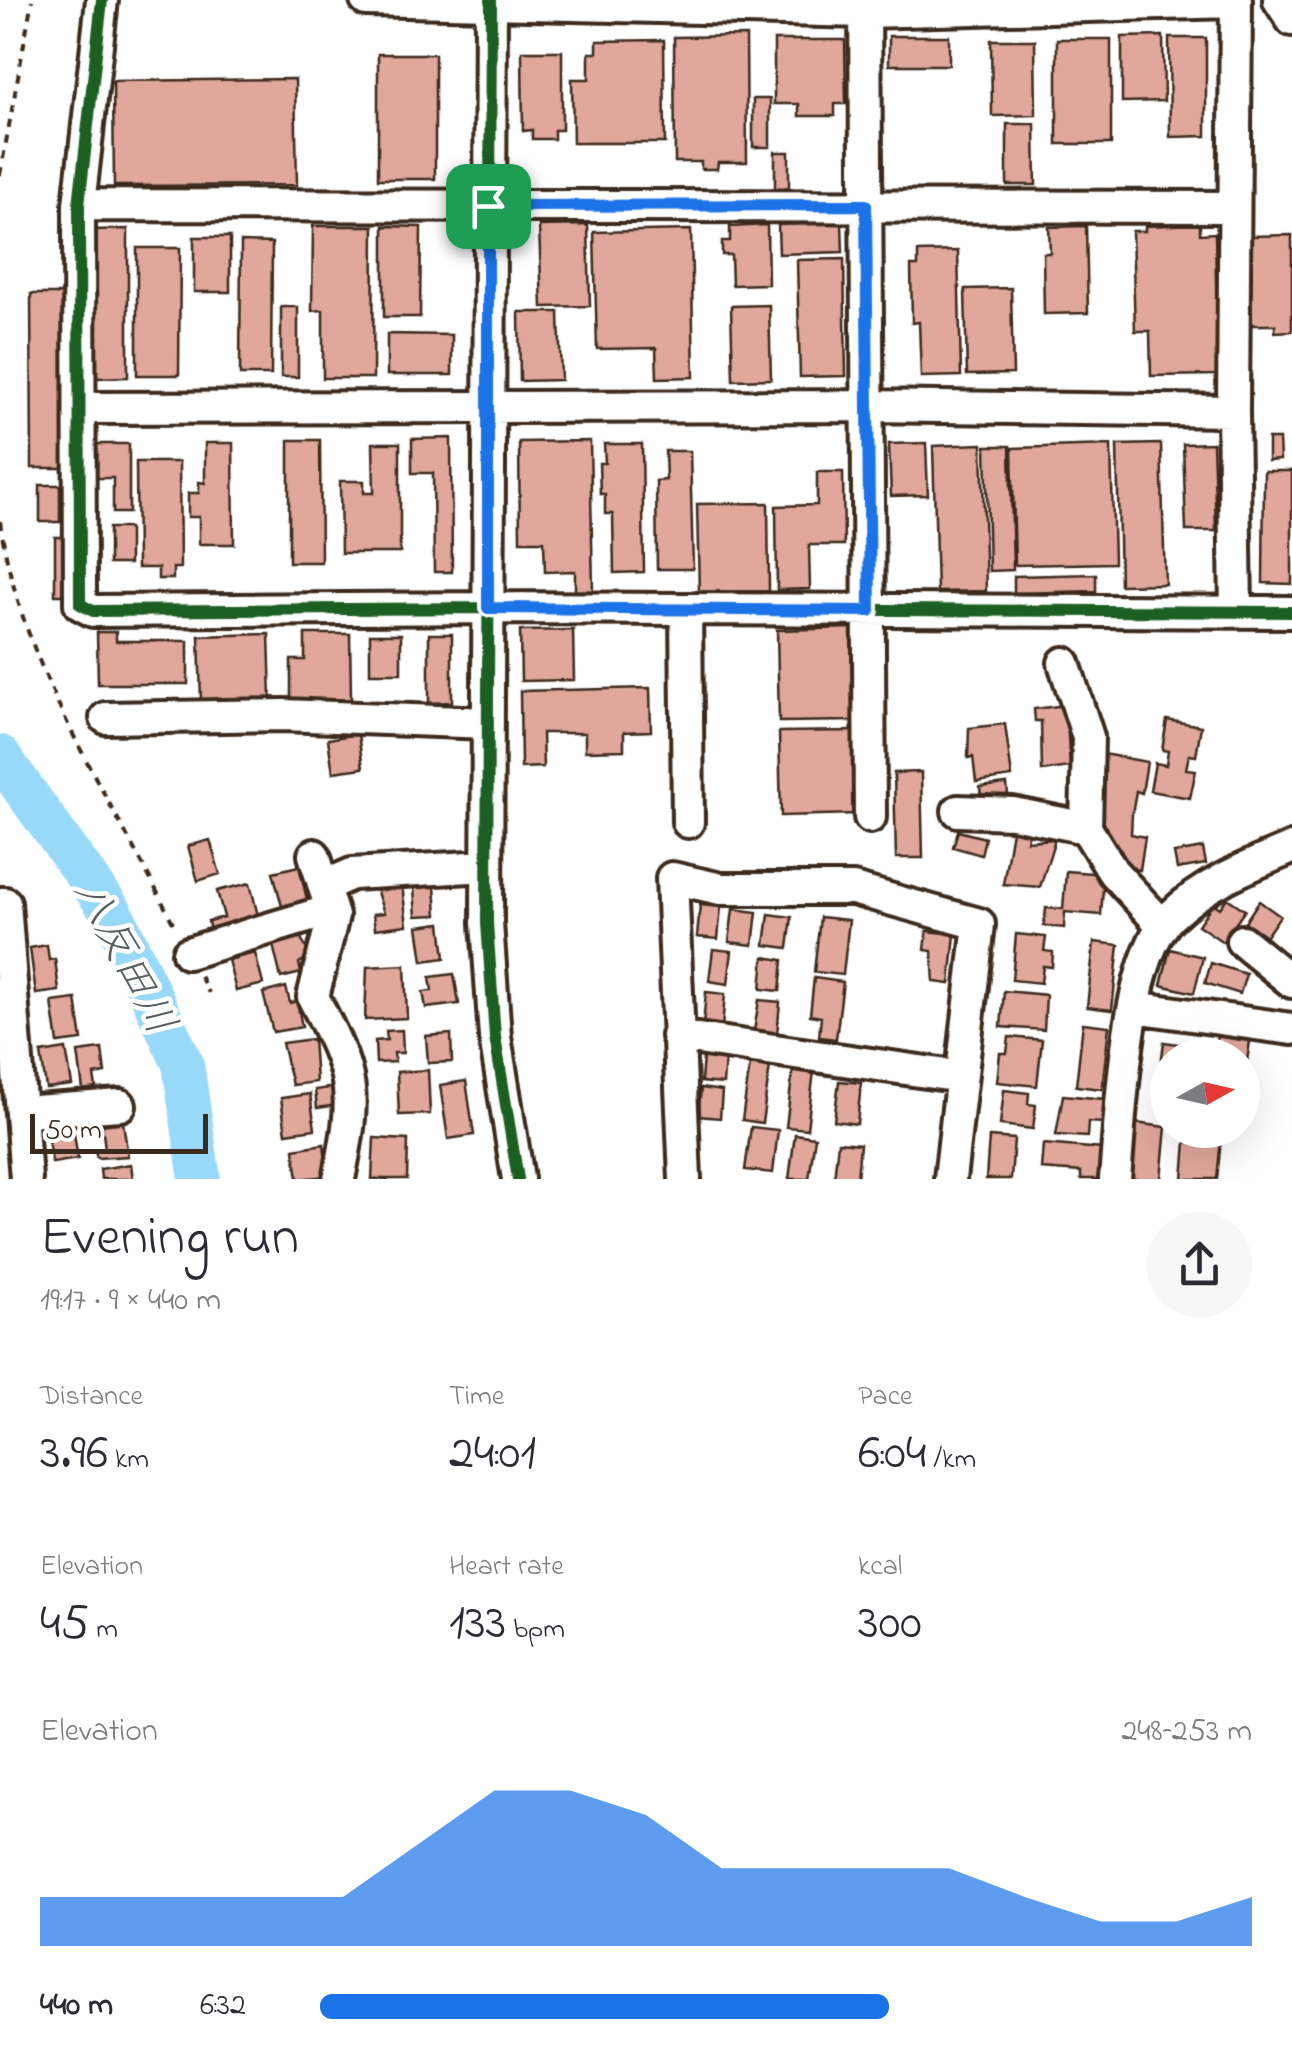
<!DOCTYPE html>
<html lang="en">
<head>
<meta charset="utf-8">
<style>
  :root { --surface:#fff; --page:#f7f7f7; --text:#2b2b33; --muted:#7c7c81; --accent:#1a73e8 }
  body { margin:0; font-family:"Indie Flower","Klee One",sans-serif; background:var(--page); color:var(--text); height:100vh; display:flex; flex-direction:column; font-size:38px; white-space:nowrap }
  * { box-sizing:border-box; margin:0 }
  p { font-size:32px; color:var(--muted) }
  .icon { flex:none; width:55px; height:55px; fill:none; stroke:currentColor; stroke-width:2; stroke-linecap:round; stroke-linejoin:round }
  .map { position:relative; height:1179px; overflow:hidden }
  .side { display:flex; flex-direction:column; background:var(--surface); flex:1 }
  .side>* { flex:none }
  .needle { width:65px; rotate:82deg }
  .controls { position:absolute; left:1150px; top:1038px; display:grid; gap:20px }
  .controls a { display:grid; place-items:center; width:110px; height:110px; border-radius:50%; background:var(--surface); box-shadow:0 10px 40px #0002; font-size:50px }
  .scale { position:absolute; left:30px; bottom:25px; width:178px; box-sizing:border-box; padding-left:10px; border:5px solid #3b2a1e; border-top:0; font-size:28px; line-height:35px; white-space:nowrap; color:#3b2a1e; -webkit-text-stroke:8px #fff; paint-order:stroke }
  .pin { position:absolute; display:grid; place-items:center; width:85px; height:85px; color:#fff; margin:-42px; border-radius:20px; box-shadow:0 5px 15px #0006 }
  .round { display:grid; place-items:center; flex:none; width:105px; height:105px; border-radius:52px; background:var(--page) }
  .head { display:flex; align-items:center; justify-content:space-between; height:170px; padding:0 40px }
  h1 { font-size:55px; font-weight:600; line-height:75px }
  .stats { display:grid; grid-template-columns:repeat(3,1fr); gap:15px; height:170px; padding:10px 40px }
  .stats div { display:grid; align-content:center }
  .stats b { font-size:50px; font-weight:600 }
  .stats small { font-size:28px; font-weight:400 }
  .stats p { font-size:28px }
  .chart { height:280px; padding:20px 40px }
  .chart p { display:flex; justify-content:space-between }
  .chart svg { width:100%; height:180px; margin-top:10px; fill:var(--accent); opacity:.7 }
  ul { padding:0 40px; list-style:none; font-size:32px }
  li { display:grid; grid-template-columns:160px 120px 1fr; align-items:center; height:75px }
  li i { height:25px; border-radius:12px; background:var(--accent) }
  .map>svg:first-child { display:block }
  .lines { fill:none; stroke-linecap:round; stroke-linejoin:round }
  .river { stroke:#98d9fa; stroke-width:42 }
  .building { fill:#e1a79d; stroke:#3b2a1e; stroke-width:2.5 }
  .minor-casing { stroke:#3b2a1e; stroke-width:38 }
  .path { stroke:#3b2a1e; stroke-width:4; stroke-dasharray:8 8; stroke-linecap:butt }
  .minor { stroke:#fff; stroke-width:30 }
  .cycleway-casing { stroke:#fff; stroke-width:19 }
  .cycleway { stroke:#1b5e20; stroke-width:12 }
  .route-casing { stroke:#fff; stroke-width:20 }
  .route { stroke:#1a73e8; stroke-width:12 }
  .labels { text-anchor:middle; stroke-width:9; stroke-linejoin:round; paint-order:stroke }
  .water-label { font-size:42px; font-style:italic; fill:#575f60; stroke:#fff }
</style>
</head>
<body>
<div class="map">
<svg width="1292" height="1179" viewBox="0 0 1292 1179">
  <rect width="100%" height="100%" fill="#fff"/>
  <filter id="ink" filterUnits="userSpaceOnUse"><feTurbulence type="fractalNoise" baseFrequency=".01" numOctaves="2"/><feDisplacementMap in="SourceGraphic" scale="20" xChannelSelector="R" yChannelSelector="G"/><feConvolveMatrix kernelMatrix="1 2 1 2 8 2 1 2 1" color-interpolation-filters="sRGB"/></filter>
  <g filter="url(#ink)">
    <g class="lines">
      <path class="river" d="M0,756l113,158 70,150 17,115"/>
    </g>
    <path class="building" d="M746,36l1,126h-29l-1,7h-16v-7h-26l-1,-125z
      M889,36h60v29h-60z
      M1163,36l1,65 -42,1v-65z
      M1169,38h37v98l-36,1z
      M1057,39h54v105h-54z
      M664,40l1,103h-92l-1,-64h17v-26h8v-12z
      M774,40h71l1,64h-11v12h-36v-12h-25z
      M991,40h44l1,75 -44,1z
      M522,51h40v79h-8v9h-22v-9l-9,1z
      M378,54h57v125h-57z
      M295,79l2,106 -183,1 -1,-105z
      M753,99h17v48h-17z
      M1007,124h28l1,61h-29z
      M775,152h14v37h-14z
      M842,223l1,29 -64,2 -1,-29z
      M1200,224v10l15,-1 3,142 -67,1 -1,-45h-15l-3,-100h13v-5z
      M588,225l2,81 -48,1 -3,-81z
      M767,225l1,59 -36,1 -1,-30h-9v-14h8v-14z
      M313,226h61l-1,152h-50v-68l-11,1z
      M384,226l37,1 -1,90h-36z
      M1086,226l2,87 -44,1 -1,-61h7l-1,-26z
      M128,229v148l-33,1 -1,-148z
      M691,230l3,147 -37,1 -1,-30 -59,1 -3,-117z
      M1292,235v96l-17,1v-7h-23l-2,-89z
      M194,237h36v55h-36z
      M241,242l31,1 -1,132h-31z
      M137,248h43l-1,127h-42z
      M958,251l3,125 -40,1 -2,-55 -7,1 -1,-57h7v-14z
      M844,259l2,117 -46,1 -3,-117z
      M1011,288l2,86 -46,1 -2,-86z
      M31,294h33l1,174h-33z
      M769,305l2,74 -38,1 -2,-74z
      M281,307h17v70h-17z
      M519,312h40l2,68 -41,1z
      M387,334l65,1v40h-65z
      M451,438l1,134h-18l-1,-99h-21v-34z
      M1268,439h11l1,21 -12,1z
      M289,440h31l1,122h-32z
      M590,441l3,150h-18v-20l-30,1 -1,-31h-24l-1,-99z
      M205,443h28l1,101h-35v-27h-11v-24h11v-11l6,1z
      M373,443h27v110h-59l-1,-72h24v12h10z
      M926,443l2,52 -37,1 -2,-52z
      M1213,443l3,88h-30l-3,-87z
      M97,444h32v69h-16v-35h-16z
      M604,444h38l2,128 -30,1 -1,-59h-8v-20h-5l-1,-31h6z
      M982,444l4,147 -49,1 -4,-146z
      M1161,444l4,140 -45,1 -3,-140z
      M1111,445l3,118 -99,2 -3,-117z
      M986,446h24l3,124 -24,1z
      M665,451h25l3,118h-36l-1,-88 10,-1z
      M136,462h43l1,106h-7v11h-15v-11h-21z
      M1264,471h28v113l-29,-1z
      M817,472h26l1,73h-35l1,44 -33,1 -1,-84 41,-1z
      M40,485h20v37h-20z
      M768,503l1,88 -70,1 -2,-88z
      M109,528h20v36h-20z
      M55,537h11v58h-11z
      M1096,574v17l-82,2v-17z
      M855,628l1,93 -77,1 -2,-92z
      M573,630l1,50 -53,1 -1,-50z
      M97,632h19v9h72v43h-90z
      M269,634l2,65 -70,2 -2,-65z
      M305,634h45l1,65 -60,1v-40h14z
      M370,634h31v39h-31z
      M429,634h23v68l-23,1z
      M650,688l1,43 -27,1v18l-39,1v-18h-43l1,34 -22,1 -1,-77z
      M1066,705l4,62 -28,4 -1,-50h-6l-1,-12z
      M1167,720l34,6 -5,30 -7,-1 -3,14 10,1 -6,28 -40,-7 5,-28 11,2 2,-14 -6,-1z
      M1005,724l7,53 -36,5 -3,-25 -5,1 1,-30z
      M856,731l2,83 -77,2 -2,-84z
      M358,734l5,34 -30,4 -5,-33z
      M1103,754l44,8 -5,31 -6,-2 -4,23 -1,20 14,3 -5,33 -16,-3 -3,-16 -10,-2 -17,-42z
      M921,772l2,86h-27l-2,-85z
      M1007,784l1,11 -27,3 -1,-11z
      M1012,830l17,3 -2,8 28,-2 -15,48 -37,-3z
      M958,831l27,7 -4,17 -28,-8z
      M210,840l10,34 -22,7 -10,-35z
      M1203,848l3,16 -29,5 -3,-16z
      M299,866l10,42 -25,6 -11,-42z
      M1066,871l38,3 -3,41 -36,-3 -1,16 -20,-2 2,-18 17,1z
      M250,883l9,37 -49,12 -2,-11 16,-4 -7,-26z
      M402,885l5,40 -32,4 -2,-15 11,-1 -8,-24z
      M435,886l2,29 -21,1 -2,-28z
      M1227,898l18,12 -22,32 -25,-17 15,-22 7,5z
      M1259,901l21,15 -14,20 -21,-14z
      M700,905l21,2 -3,32 -21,-2z
      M733,909l24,3 -4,33 -24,-3z
      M769,914l23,3 -4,31 -23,-3z
      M820,917l29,3 -6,55 -29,-3z
      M441,923l4,35 -22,3 -5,-35z
      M927,931l28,3 -5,50 -16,-2 -2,-31 -7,-1z
      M299,934l11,22 -11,7 2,10 -20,5 -9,-37z
      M1016,934l30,3 -2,14 9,1 -1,15 -9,-1 -2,17 -29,-3z
      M1094,942l25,3 -7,65 -25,-3z
      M47,945l2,15 6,-1 4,32 -23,3 -6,-46z
      M713,949l19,2 -4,33 -19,-3z
      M1170,949l33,8 -9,36 -33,-8z
      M255,953l8,31 -27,7 -8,-31z
      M764,957l19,3 -3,31 -19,-2z
      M1211,963l35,11 -6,20 -35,-11z
      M405,965l2,53 -42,2 2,-53z
      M454,974l5,30 -33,4 -3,-16 9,-1 -2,-14z
      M814,978l29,4 -7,57 -17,-2 2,-20 -11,-2z
      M286,987l4,16 7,-2 5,26 -29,5 -10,-39z
      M1004,991l42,4 -2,35 -43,-3z
      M706,992l19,2 -3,34 -19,-2z
      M76,999l6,41 -24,3 -6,-41z
      M759,1000l21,2 -3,32 -23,-3z
      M1083,1023l26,3 -7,63 -26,-3z
      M402,1030l1,23h-9l1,9 -19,1 -1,-22 12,-1 -1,-9z
      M451,1034l1,28 -24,1 -2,-27z
      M1217,1036l33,5 -5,34 -3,-20h-28z
      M1009,1037l33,3 -5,46 -40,-4 3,-29h7z
      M313,1039l3,43 -24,3 -10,-42z
      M1164,1042l22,3 -1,10h-17v48l-12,-2z
      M66,1049l6,36 -26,3 -5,-35z
      M102,1049l3,24 -11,2 2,13 -13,2 -5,-38z
      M703,1057l22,1 -2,26 -22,-2z
      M750,1064l20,2 -8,57 -20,-3z
      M793,1069l21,2 -7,58 -21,-2z
      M428,1070l2,44 -31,1 -2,-43z
      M466,1081l8,54 -26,4 -8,-54z
      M839,1081l22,2 -4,41 -23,-3z
      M336,1087l2,18 -21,3 -2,-18z
      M701,1088l21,3 -2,27 -22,-2z
      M1004,1090l25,3 -1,11 8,1 -3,24 -33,-4z
      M310,1094l5,35 -29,4 -5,-35z
      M1063,1095l41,4 -1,24 -15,-1 -1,15 -31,-2z
      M123,1122l5,34 -31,2 -2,-8 10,-1 -3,-24z
      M1135,1123l31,4 -5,52h-32z
      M73,1127l5,32 -26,4 -4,-23 6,-1 -1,-10z
      M751,1127l27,3 -5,43 -28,-3z
      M1187,1130h35l-5,49h-34z
      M795,1134l20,3 -6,42h-20z
      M989,1137l25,2 -3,40h-25z
      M374,1138l34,2 -1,39h-35z
      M838,1142l22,2 -3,35h-23z
      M324,1144l4,32 -30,3 -4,-30z
      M1043,1144l59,5 -2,30h-19v-7l-40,-3z
      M131,1164l2,15h-32l-1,-10z"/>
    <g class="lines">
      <defs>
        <path id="minor" d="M102,0l-23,205 1,399 13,7 395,-3 804,4
          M366,0l499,12 369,-10
          M491,0l-4,923 8,114 23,142
          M865,0l5,817
          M1236,0l-3,411 3,200
          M1279,0l13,20
          M79,205l1154,2
          M82,408l786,-2 365,5
          M686,609l2,213
          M1064,663l24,74 -2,91
          M106,718l177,-3 205,8
          M958,811l55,2 73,15 27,44 50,54
          M314,855l19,61 -20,81c42,81 44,92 26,182
          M324,886l28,-12 135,-8
          M0,903h5l21,276
          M1242,941l50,41
          M188,953l143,-43
          M1134,1007l158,22
          M677,1036l284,41
          M21,1112l99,-7
          M685,1179l-13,-301 49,11h132l126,35 -29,255
          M1115,1179c6,-64 10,-219 56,-263 34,-33 78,-50 121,-68"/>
      </defs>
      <use href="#minor" class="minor-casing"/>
      <path class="path" d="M0,175l32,-175
        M0,521c21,149 110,274 175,406
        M200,976l9,17"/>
      <use href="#minor" class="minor"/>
      <defs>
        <path id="cycleway" d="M102,0l-23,205 1,399 13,7 395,-3 804,4
          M491,0l-4,923 8,114 23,142"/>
      </defs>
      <use href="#cycleway" class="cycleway-casing"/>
      <use href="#cycleway" class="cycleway"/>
    </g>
  </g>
  <g class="lines" filter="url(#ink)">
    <defs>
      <path id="route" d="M866,205l4,406 -382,-3v-402z"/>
    </defs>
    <use href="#route" class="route-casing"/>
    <use href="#route" class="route"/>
  </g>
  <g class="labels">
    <g class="water-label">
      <text transform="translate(127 956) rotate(62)" y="15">八反田川</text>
    </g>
  </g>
</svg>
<div class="controls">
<a><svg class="needle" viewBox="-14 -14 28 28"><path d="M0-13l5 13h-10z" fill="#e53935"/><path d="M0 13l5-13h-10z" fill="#7c7c81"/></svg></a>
</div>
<div class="scale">50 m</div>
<div class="pin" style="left:488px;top:206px;background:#1e9e55"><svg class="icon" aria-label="arrive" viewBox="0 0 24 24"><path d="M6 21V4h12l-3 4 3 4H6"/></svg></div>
</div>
<section class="side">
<div class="head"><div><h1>Evening run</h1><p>19:17 · 9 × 440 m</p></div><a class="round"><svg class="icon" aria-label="share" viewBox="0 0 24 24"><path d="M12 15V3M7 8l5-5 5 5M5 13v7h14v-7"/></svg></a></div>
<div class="stats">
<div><p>Distance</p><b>3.96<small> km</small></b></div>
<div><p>Time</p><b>24:01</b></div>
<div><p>Pace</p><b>6:04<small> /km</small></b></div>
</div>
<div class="stats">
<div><p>Elevation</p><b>45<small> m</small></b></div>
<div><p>Heart rate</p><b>133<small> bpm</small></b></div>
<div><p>kcal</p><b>300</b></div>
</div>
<div class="chart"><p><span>Elevation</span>248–253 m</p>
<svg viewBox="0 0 160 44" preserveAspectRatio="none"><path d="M0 44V32L10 32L20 32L30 32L40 32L50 19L60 6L70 6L80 12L90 25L100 25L110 25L120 25L130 32L140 38L150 38L160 32V44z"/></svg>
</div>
<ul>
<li><b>440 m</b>6:32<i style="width:61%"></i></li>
</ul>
</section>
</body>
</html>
